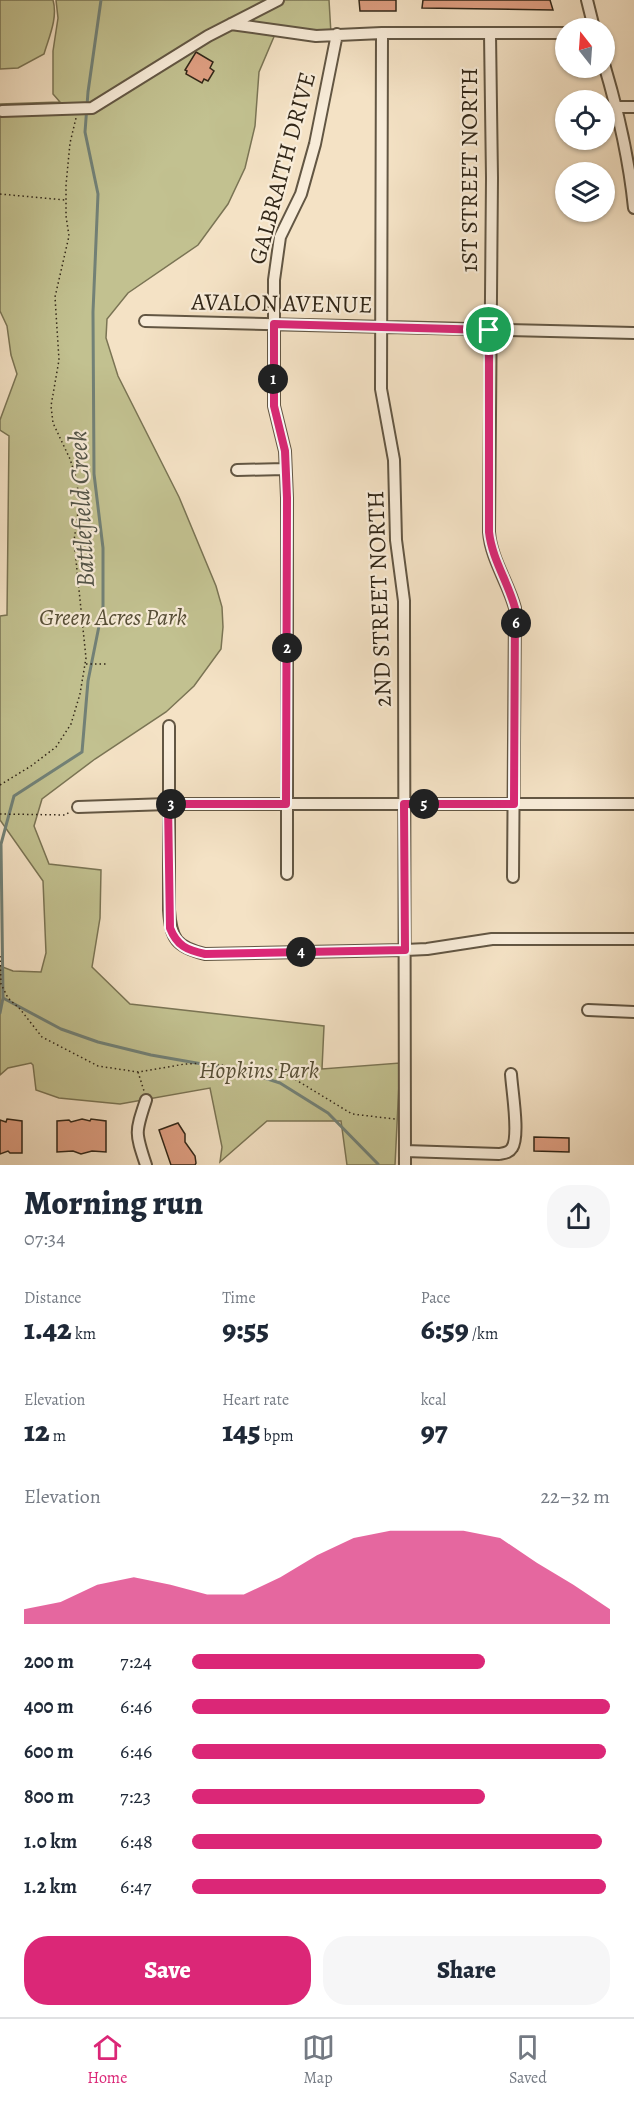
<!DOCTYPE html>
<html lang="en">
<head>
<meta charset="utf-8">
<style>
  :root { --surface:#fff; --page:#f6f6f7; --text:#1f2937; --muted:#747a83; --line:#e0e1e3; --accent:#db2777 }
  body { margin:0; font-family:Alegreya,serif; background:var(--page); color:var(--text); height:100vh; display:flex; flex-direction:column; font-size:22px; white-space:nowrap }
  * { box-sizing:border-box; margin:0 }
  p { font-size:20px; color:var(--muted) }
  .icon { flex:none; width:33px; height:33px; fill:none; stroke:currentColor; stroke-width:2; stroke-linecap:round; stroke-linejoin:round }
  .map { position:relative; height:1165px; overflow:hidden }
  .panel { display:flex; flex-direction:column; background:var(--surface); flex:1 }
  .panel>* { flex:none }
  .needle { width:39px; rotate:343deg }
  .controls { position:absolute; left:555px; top:18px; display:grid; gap:12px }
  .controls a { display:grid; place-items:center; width:60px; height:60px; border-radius:50%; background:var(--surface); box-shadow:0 2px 4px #0004; font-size:30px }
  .pin { position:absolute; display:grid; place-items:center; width:51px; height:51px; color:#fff; margin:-26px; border:3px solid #fff; border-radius:50%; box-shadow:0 2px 6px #0007 }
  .km { position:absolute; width:30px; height:30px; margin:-15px; border-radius:50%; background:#222; color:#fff; font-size:16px; line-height:30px; text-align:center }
  .round { display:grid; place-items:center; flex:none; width:63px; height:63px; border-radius:24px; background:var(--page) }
  .headline { display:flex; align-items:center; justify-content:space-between; height:102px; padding:0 24px }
  h1 { font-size:33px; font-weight:800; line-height:45px }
  .stats { display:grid; grid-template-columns:repeat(3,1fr); gap:9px; height:102px; padding:6px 24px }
  .stats div { display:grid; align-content:center }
  .stats b { font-size:30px; font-weight:800 }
  .stats small { font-size:16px; font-weight:400 }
  .stats p { font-size:16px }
  .chart { height:168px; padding:12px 24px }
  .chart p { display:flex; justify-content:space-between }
  .chart svg { width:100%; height:108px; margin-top:6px; fill:var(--accent); opacity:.7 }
  .primary-button { display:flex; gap:12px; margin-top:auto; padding:12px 24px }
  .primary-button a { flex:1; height:69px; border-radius:24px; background:var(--accent); color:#fff; font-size:24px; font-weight:800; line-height:69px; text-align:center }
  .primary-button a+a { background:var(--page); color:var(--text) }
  ul { padding:0 24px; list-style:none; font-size:20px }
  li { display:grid; grid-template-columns:96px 72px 1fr; align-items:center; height:45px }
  li i { height:15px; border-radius:8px; background:var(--accent) }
  .dock { display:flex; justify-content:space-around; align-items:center; height:84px; border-top:2px solid var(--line); background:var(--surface); font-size:16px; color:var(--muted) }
  .dock a { display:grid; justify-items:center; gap:3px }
  .dock .selected { color:var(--accent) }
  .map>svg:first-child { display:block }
  .green { fill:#c2c190; stroke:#7a7454; stroke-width:1.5 }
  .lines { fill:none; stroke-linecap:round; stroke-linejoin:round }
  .stream { stroke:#728177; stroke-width:3 }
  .building { fill:#de9e81; stroke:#322718; stroke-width:1.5 }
  .minor-casing { stroke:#625643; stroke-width:14 }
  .path { stroke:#322718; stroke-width:1.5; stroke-dasharray:1.5 3; stroke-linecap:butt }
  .minor { stroke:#f8ecd9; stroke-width:10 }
  .route-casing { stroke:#fff; stroke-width:12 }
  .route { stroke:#db2777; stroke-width:8 }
  .labels { text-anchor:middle; stroke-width:4.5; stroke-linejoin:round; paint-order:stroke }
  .street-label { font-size:24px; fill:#322718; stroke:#f8ecd9 }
  .park-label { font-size:24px; font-style:italic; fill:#564e36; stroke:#f8ecd9 }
  .water-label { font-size:26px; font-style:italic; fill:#525448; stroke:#f8ecd9 }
</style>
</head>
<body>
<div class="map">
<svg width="634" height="1165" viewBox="0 0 634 1165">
  <rect width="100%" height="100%" fill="#f4e2c5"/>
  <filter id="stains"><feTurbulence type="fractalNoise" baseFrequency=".00333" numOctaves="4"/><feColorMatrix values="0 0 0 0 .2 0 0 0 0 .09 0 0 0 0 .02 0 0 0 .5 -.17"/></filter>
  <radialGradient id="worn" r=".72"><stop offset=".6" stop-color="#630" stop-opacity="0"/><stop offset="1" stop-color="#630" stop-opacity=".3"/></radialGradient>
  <path class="green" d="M0,0h53c5,18 -4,37 -9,54l-26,14 -18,1z
    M56,0h273l2,34 -55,-2 -17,40 -4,54 -10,42 -17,36 -30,41 -70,48 -21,26 -1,19 12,38 61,121 37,89 6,21 1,20 -2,22 -27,37 -28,26 -71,47 -53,40 -8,27 15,38 52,6 -1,48 -8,49 38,37 194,22 -2,43 78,-6 -5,102h-48l-6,-44h-74l-47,41 2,-15 -12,-59 -90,16 -61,-6 -23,-8 -3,-25 -2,-2 -23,5 -8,7v-109l13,5 28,1 5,-19 -3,-72 -43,-61v-204l7,-1 2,-179 -9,-6v-10l17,-46 -6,-19 -4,-29 -7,-15v-207l60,-2 -7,-8v-43l5,-33z"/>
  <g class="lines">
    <path class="stream" d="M3,998l58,31 37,13 53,13 91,16 38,12 48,30 50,51
      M0,1013l3,-15 -2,-154 13,-48 68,-44 6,-71 15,-75v-58l-9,-74 -1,-162 5,-118 -13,-62 3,-40 13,-92"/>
  </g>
  <path class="building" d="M359,0h37v11h-36z
    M423,0h127l3,10 -131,-2z
    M196,52l17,10 -3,6 4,3 -6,10 -4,-2 -2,4 -16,-9 1,-3 -2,-1z
    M7,1119l15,2v32h-12l-2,-2 -8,3v-34l6,2z
    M82,1119l8,2 1,-2 15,2v31l-14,-1 -11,3 -8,-3 -16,1v-31l12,-1 2,2z
    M178,1123l7,11v8l10,14 1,7 -1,2h-24l-12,-35z
    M534,1137l35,1v14l-35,-1z"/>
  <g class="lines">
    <defs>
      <path id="minor" d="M587,0l7,28
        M231,24l85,12 66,-3h184
        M382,33l-1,356 13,71 2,80 8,61v28l1,536
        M490,34l2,144 -3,354c2,27 19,50 26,76l-2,269
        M604,64c14,47 25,94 30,144
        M617,107h17
        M2,111l90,-3 116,-72 70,-36
        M145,321l489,12
        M237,470l48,-1
        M169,726v184c2,29 7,37 36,44l200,-4 22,-1 65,-10h142
        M78,807l90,-3h466
        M287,874v-376l-2,-47 -11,-45v-126l6,-43 21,-43 14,-50 22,-110
        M588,1010l46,2
        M405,1151l94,3c5,-1 10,-1 13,-6 8,-12 0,-57 -1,-74
        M146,1165c-11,-33 -11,-32 0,-65"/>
    </defs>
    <use href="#minor" class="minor-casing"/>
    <path class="path" d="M0,194l65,6
      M86,664h21
      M0,785l31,-19 25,-19 15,-23 9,-30 6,-36 -12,-117 5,-37 -2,-23 -7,-22 -17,-36 -2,-17 8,-46 -4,-63 14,-61 -3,-20v-31l4,-42 6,-25
      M0,814l65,1 5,-3
      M0,956l1,28 7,14 12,11 22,28 56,29 40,6 47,-8 23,-1 39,6h28l13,6 64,39 43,5
      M138,1072l6,19"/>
    <use href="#minor" class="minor"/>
  </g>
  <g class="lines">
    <defs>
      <path id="route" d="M274,324l215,6v202c3,27 19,50 26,76l-1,196h-110l1,146 -200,4c-18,-4 -28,-8 -35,-26l-2,-124h118l1,-306 -2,-47 -11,-45z"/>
    </defs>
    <use href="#route" class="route-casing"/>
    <use href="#route" class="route"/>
  </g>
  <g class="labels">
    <g class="street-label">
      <text transform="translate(282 168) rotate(-75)" y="8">GALBRAITH DRIVE</text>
      <text transform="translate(469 170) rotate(-90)" y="8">1ST STREET NORTH</text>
      <text transform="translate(282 303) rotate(1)" y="8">AVALON AVENUE</text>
      <text transform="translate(379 599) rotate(-92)" y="8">2ND STREET NORTH</text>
    </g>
    <g class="park-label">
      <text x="113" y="625">Green Acres Park</text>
      <text x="259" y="1078">Hopkins Park</text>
    </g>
    <g class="water-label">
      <text transform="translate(81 509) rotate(-93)" y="9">Battlefield Creek</text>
    </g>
  </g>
  <rect width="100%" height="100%" filter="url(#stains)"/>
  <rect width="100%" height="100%" fill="url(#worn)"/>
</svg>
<div class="controls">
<a><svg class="needle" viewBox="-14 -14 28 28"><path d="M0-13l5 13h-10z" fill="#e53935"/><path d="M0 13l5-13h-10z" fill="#747a83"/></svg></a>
<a><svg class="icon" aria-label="locate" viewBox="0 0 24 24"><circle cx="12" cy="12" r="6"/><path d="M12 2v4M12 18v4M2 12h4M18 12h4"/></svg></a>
<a><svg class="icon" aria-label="layers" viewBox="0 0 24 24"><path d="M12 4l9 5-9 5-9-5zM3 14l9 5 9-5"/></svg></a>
</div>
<div class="pin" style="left:489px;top:330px;background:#1e9e55"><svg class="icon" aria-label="arrive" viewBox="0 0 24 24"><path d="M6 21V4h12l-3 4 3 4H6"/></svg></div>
<b class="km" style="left:273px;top:379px">1</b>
<b class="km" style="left:287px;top:648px">2</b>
<b class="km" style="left:171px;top:804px">3</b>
<b class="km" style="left:301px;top:952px">4</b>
<b class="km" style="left:424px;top:804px">5</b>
<b class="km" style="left:516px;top:623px">6</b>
</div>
<section class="panel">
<div class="headline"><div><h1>Morning run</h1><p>07:34</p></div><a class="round"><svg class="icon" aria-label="share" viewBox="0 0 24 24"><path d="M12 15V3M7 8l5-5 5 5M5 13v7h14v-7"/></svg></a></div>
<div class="stats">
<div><p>Distance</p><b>1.42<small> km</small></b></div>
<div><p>Time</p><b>9:55</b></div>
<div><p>Pace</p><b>6:59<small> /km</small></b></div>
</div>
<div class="stats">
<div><p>Elevation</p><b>12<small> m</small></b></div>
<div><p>Heart rate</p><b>145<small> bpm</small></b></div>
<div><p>kcal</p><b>97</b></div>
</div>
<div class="chart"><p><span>Elevation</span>22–32 m</p>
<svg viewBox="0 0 160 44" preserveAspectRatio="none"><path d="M0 44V38L10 35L20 28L30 25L40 28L50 32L60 32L70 25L80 16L90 9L100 6L110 6L120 6L130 9L140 19L150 28L160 38V44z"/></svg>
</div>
<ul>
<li><b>200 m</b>7:24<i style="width:70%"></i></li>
<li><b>400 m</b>6:46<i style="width:100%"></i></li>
<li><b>600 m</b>6:46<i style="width:99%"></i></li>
<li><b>800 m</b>7:23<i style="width:70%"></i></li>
<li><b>1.0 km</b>6:48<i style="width:98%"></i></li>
<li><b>1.2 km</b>6:47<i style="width:99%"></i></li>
</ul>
<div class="primary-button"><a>Save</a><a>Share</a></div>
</section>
<nav class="dock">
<a class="selected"><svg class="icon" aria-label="home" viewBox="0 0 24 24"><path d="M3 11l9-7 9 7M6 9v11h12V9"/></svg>Home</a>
<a><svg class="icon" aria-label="map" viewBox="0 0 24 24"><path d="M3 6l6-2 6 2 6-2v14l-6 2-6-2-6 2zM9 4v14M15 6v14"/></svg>Map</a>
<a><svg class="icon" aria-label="saved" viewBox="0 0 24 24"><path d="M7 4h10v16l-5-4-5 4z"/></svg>Saved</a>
</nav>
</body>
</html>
